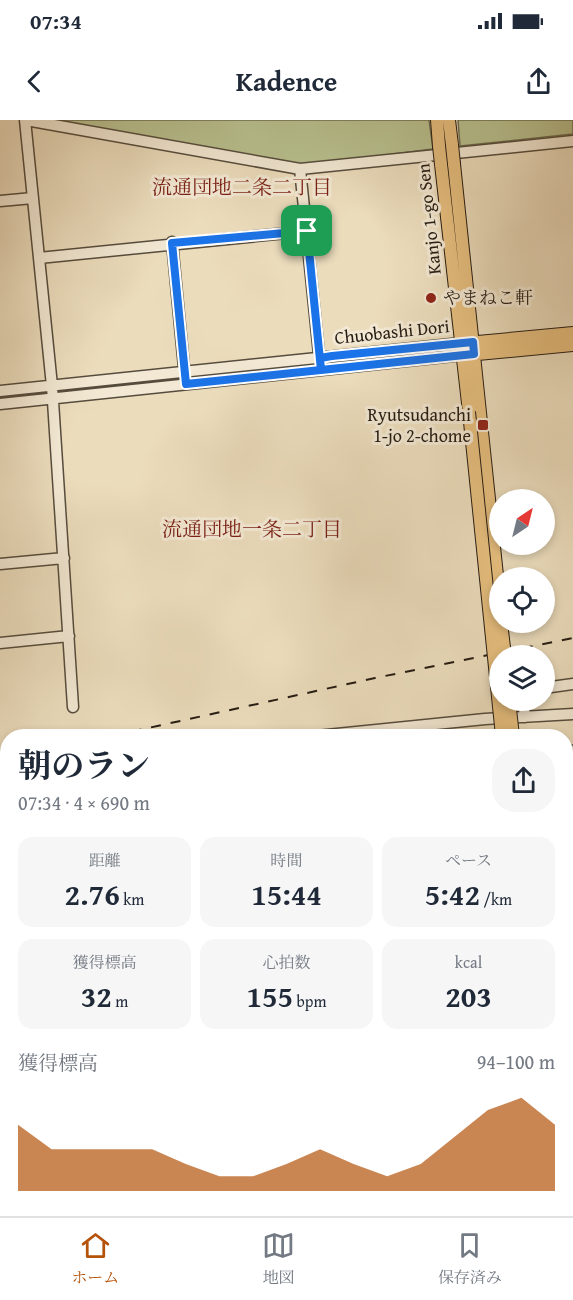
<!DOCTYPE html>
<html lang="ja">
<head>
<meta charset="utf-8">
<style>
  :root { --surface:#fff; --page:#f6f6f7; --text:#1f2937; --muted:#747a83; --line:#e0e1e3; --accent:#b45309 }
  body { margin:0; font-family:"Gentium Book Plus","Noto Serif JP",serif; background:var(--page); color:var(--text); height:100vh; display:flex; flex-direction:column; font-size:22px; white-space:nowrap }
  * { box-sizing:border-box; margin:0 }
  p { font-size:20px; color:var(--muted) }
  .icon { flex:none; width:33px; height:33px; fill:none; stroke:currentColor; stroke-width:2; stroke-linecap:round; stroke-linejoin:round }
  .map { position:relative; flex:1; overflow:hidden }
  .panel { position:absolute; left:0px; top:609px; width:573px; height:488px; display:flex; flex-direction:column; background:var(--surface); border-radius:24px 24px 0 0; box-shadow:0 3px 9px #0003 }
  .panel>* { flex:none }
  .needle { width:39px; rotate:35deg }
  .tools { position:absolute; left:489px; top:369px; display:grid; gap:12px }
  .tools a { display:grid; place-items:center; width:66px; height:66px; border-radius:50%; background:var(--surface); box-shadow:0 3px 9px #0003; font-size:30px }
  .pin { position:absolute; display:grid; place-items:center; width:51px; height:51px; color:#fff; margin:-26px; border-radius:12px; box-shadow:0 3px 9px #0006 }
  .round { display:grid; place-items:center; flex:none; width:63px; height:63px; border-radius:24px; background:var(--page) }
  .overview { display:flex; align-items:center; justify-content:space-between; height:102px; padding:0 18px }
  h1 { font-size:33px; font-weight:700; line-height:45px }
  .stats { display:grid; grid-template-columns:repeat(3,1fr); gap:9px; height:102px; padding:6px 18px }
  .stats div { display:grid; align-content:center; border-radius:15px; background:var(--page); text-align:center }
  .stats b { font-size:30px; font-weight:700 }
  .stats small { font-size:16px; font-weight:400 }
  .stats p { font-size:16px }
  .chart { height:168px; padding:12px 18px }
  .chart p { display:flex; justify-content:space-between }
  .chart svg { width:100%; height:108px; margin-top:6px; fill:var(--accent); opacity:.7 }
  .status { display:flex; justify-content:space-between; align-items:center; height:42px; padding:0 30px; background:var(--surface); direction:ltr }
  .status svg { height:16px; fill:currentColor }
  header { display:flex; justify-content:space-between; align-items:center; height:78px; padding:0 18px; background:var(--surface); font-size:27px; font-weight:700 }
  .tab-bar { display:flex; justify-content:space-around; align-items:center; height:84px; border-top:2px solid var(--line); background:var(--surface); font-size:16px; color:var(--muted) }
  .tab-bar a { display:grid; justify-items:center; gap:3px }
  .tab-bar .selected { color:var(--accent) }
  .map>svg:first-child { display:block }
  .green { fill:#b8c08f; stroke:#6e6e51; stroke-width:1.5 }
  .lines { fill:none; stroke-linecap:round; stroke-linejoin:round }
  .stream { stroke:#6a7c71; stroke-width:2 }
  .minor-casing { stroke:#564c3d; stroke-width:13 }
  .major-casing { stroke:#251c13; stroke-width:14 }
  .highway-casing { stroke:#251c13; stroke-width:17 }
  .minor { stroke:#f2e8d3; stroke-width:10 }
  .major { stroke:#e6be7e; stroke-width:12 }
  .highway { stroke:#e6be7e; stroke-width:15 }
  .rail { stroke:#251c13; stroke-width:2; stroke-dasharray:10 10; stroke-linecap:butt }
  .major-bridge-casing { stroke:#251c13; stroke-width:14; stroke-linecap:butt }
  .major-bridge { stroke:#e6be7e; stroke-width:12 }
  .route-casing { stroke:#fff; stroke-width:12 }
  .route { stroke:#1a73e8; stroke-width:8 }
  .poi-dot { fill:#8f2418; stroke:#f2e8d3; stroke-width:2 }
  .labels { text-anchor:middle; stroke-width:6; stroke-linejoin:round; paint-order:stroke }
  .street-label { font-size:18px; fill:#251c13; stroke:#f2e8d3 }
  .poi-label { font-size:18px; fill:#251c13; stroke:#f2e8d3; text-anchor:start }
  .neighbourhood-label { font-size:20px; fill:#7a1f14; stroke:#f2e8d3 }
</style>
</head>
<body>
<div class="status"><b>07:34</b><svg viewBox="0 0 49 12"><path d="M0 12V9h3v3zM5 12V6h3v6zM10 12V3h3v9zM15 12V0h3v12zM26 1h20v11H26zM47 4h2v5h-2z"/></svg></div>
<header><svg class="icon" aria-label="back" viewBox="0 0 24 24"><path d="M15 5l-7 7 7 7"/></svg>Kadence<svg class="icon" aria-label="share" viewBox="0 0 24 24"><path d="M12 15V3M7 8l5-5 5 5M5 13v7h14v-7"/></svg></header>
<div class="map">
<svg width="573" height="1096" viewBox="0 0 573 1096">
  <rect width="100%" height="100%" fill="#ebdcbc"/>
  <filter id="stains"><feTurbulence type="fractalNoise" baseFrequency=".00333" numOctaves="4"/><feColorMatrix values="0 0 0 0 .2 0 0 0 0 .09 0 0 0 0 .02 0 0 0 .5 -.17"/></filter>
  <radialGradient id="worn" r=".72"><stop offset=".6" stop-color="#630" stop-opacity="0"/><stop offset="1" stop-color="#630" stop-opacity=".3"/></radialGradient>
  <path class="green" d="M46,0h383l4,29 -135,17z
    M458,0h115v14l-113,12z"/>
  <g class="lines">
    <path class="stream" d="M566,626l7,-1
      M0,665l8,-1"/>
    <defs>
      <path id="minor" d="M25,0l27,266 21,321
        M26,0l274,49 273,-28
        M300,49l20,195
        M0,81l33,-3
        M172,122l13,136
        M39,138l268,-27
        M0,271l461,-48
        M0,284l463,-49
        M0,444l64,-6
        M0,523l69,-7
        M544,568l29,-4
        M523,580l2,17
        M317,616l168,-17 88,-5
        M0,685h8
        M566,769l7,-1
        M0,829l8,-1
        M55,1089l1,7
        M195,1089l1,7
        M408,1089l1,7
        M475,1089v7
        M337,1092l30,-3"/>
      <path id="major" d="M437,0l2,26
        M449,0l3,25
        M441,44l28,248
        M454,44l46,440
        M467,223l106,-10
        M467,235l106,-10
        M554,1089l1,7"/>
      <path id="highway" d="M566,947l7,-1
        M566,961l7,-1
        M0,1003l8,-1
        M0,1016l8,-1"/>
    </defs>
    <use href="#minor" class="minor-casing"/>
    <use href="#major" class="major-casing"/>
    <use href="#highway" class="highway-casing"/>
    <use href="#minor" class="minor"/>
    <use href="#major" class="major"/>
    <use href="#highway" class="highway"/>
    <path class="rail" d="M112,616l263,-58 198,-40
      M0,644l8,-1"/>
    <defs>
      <path id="major-bridge" d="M452,25l2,19
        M439,26l2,18
        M469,292l33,324
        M501,502l4,34
        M509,580l4,36"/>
    </defs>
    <use href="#major-bridge" class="major-bridge-casing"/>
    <use href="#major-bridge" class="major-bridge"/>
  </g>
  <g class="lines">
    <defs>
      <path id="route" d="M307,111l-135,12 14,141 135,-14 -1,-12 12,-2 141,-14 1,12 -153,16 -14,-139"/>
    </defs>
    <use href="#route" class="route-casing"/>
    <use href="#route" class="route"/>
  </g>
  <g class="poi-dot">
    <circle cx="431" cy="178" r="6"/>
    <rect x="477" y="299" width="12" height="12" rx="3"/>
  </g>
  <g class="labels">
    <g class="street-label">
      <text transform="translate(429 99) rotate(-96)" y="6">Kanjo 1-go Sen</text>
      <text transform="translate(392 212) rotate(-6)" y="6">Chuobashi Dori</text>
    </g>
    <g class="poi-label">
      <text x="443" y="184">やまねこ軒</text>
      <text x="471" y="301" text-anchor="end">Ryutsudanchi<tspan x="471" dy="21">1-jo 2-chome</tspan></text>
    </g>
    <g class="neighbourhood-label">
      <text x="242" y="74">流通団地二条二丁目</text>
      <text x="252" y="416">流通団地一条二丁目</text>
    </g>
  </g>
  <rect width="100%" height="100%" filter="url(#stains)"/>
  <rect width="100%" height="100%" fill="url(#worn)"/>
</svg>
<div class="tools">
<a><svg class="needle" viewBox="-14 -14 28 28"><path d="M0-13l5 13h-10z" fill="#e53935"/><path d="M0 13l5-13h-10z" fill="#747a83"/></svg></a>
<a><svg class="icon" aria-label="locate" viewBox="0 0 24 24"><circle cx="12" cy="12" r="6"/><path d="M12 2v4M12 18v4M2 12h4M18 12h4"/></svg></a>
<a><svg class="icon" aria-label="layers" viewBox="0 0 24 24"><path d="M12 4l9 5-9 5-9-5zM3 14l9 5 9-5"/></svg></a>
</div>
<div class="pin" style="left:307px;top:111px;background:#1e9e55"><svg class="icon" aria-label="arrive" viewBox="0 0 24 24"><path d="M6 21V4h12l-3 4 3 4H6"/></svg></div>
<section class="panel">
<div class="overview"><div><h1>朝のラン</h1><p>07:34 · 4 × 690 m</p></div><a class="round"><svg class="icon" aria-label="share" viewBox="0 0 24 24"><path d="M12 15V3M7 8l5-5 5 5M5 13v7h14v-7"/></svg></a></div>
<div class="stats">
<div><p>距離</p><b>2.76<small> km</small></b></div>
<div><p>時間</p><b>15:44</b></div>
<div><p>ペース</p><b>5:42<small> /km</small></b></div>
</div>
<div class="stats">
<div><p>獲得標高</p><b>32<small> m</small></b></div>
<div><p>心拍数</p><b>155<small> bpm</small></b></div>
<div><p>kcal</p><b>203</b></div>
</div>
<div class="chart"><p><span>獲得標高</span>94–100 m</p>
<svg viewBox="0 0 160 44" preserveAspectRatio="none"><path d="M0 44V17L10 27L20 27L30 27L40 27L50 33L60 38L70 38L80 33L90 27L100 33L110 38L120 33L130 22L140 11L150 6L160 17V44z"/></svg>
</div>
</section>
</div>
<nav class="tab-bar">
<a class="selected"><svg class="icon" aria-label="home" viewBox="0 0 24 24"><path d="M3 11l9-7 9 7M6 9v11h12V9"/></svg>ホーム</a>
<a><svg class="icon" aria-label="map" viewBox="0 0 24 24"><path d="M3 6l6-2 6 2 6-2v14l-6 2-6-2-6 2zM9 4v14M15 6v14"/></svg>地図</a>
<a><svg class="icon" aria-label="saved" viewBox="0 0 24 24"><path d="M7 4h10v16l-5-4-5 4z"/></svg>保存済み</a>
</nav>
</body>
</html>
